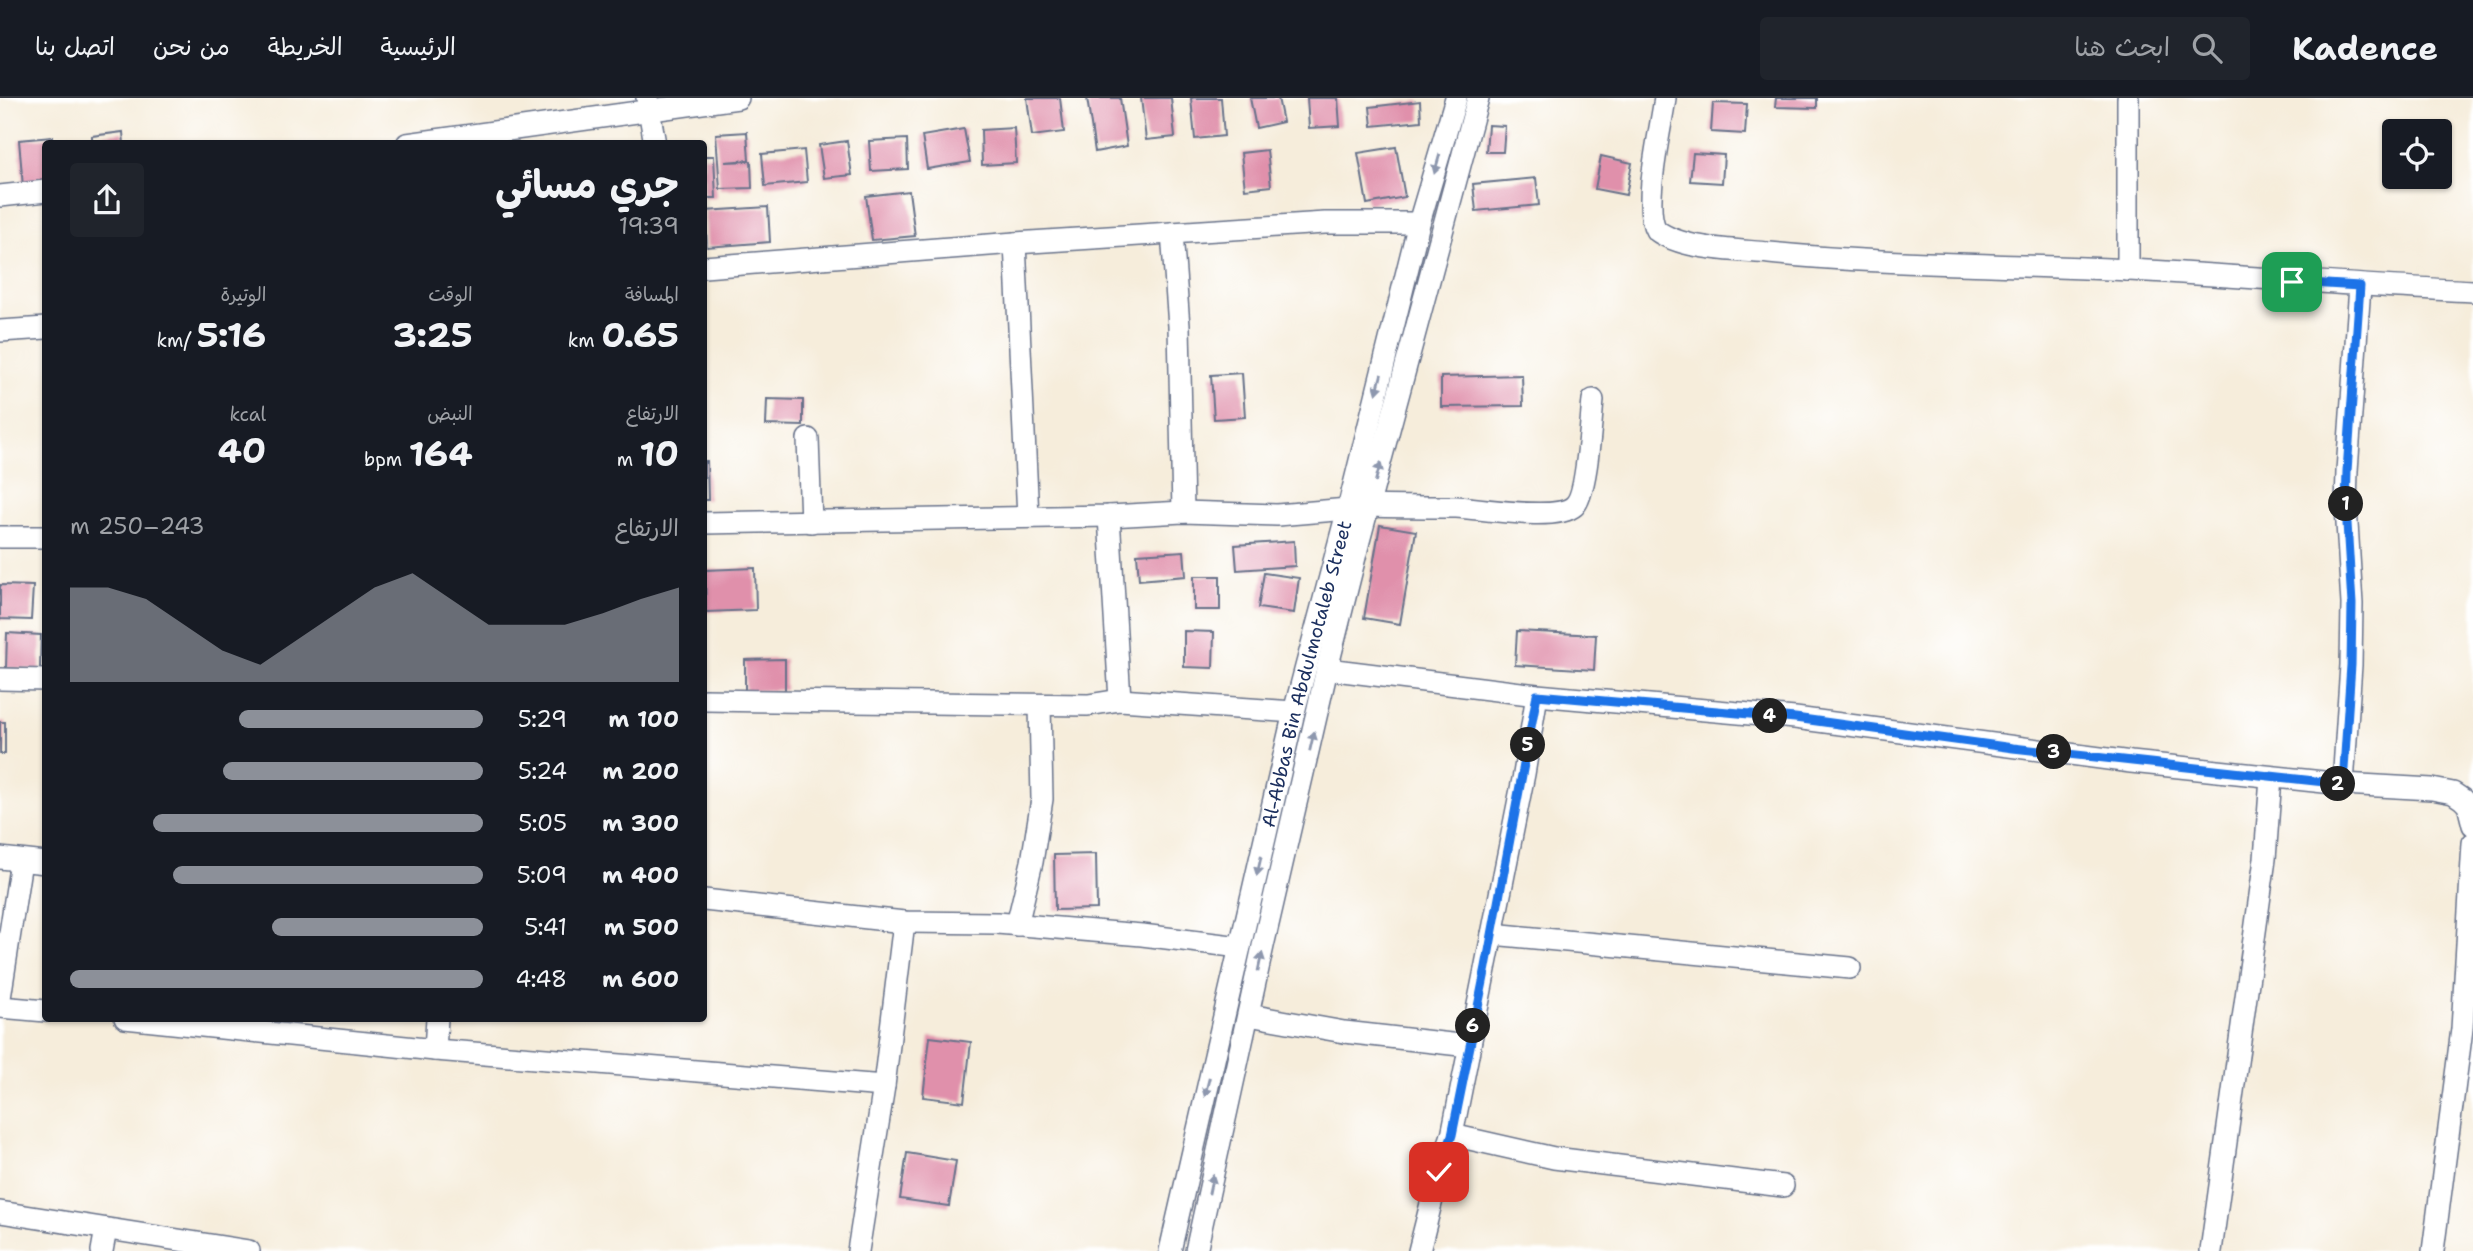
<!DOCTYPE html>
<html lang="ar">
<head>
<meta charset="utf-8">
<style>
  :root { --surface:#171b24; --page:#20242c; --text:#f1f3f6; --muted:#9ea1a6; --line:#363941; --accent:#8c9099 }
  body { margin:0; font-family:"Shantell Sans","Playpen Sans Arabic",sans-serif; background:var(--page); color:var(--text); direction:rtl; height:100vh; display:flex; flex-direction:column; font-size:26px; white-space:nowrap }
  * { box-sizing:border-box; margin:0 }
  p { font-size:23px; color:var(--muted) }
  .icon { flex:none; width:38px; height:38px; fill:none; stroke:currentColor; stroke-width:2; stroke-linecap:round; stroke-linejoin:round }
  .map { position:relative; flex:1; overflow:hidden; direction:ltr }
  .panel { position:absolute; left:42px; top:42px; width:665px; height:882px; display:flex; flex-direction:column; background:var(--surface); border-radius:7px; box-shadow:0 2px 5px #0004; direction:rtl }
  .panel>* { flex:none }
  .controls { position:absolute; left:2382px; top:21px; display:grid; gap:14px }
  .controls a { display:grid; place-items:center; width:70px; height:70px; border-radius:7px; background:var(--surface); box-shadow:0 2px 5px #0004; font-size:35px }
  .pin { position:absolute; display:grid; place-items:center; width:60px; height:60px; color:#fff; margin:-30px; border-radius:14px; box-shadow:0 4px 10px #0006 }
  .km { position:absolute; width:35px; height:35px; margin:-18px; border-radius:50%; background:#222; color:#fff; font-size:19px; line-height:35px; text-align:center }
  .round { display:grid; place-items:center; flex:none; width:74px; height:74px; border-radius:7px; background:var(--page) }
  .summary { display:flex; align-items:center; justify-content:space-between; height:119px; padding:0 28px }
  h1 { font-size:38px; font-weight:700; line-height:52px }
  .figures { display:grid; grid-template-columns:repeat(3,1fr); gap:10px; height:119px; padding:7px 28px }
  .figures div { display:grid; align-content:center }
  .figures b { font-size:35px; font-weight:700 }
  .figures small { font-size:19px; font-weight:400 }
  .figures p { font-size:19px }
  .chart { height:196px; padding:14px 28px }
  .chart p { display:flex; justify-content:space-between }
  .chart svg { width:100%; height:126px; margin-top:7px; fill:var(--accent); opacity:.7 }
  ul { padding:0 28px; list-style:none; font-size:23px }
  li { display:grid; grid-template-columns:112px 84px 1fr; align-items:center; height:52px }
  li i { height:18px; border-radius:9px; background:var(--accent) }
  header { display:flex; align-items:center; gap:42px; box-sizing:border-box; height:98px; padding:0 35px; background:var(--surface); border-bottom:2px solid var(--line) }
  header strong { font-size:33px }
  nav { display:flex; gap:38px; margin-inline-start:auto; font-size:24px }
  .search { width:490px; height:63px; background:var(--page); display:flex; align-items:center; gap:18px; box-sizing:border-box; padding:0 24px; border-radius:7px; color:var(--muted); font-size:26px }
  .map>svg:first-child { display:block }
  .building { fill:#e090ab }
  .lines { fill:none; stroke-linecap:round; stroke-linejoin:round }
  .minor-casing { stroke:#68728a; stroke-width:24 }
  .minor { stroke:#fff; stroke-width:21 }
  .oneway { fill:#8d97ae }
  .route-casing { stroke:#fff; stroke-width:14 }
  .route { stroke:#1a73e8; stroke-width:9 }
  .labels { text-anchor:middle; stroke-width:5; stroke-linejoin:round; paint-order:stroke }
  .street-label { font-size:19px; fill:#1b2f5e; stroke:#fff }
</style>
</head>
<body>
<header>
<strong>Kadence</strong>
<div class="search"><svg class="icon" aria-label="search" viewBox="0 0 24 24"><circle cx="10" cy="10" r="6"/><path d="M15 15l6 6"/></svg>ابحث هنا</div>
<nav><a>الرئيسية</a><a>الخريطة</a><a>من نحن</a><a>اتصل بنا</a></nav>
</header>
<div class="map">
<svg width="2473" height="1153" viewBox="0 0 2473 1153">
  <rect width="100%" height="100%" fill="#fff"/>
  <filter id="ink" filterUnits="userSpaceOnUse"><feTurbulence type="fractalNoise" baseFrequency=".0143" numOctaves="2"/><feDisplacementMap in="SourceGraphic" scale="14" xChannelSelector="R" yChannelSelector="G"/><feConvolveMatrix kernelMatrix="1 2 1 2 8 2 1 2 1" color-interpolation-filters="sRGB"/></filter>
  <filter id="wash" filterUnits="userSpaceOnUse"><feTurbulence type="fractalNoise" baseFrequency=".00686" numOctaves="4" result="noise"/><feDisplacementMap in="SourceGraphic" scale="28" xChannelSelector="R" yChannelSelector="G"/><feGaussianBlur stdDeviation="1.57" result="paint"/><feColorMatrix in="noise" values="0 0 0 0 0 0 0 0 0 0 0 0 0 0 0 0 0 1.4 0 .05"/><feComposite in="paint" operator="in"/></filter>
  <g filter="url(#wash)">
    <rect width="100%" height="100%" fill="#f6eddb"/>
    <g id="blocks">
      <path class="building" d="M1027,0h33l4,34 -32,4z
        M1087,0h33l7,48 -32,6z
        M1141,0h30l4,39 -29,3z
        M1191,0h30l3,38 -29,3z
        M1250,0h28l5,24 -27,6z
        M1307,0h31l2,28 -31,2z
        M1776,0h41v10l-42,-1z
        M1420,3l1,20 -49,5 -2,-19z
        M1713,5l34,1 -2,30 -34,-2z
        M1488,27l17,1 -2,26h-17z
        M1014,30l2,35 -34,2 -1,-35z
        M964,31l6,33 -43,7 -5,-33z
        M123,34l1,12h-32v-8z
        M747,34l2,28 -24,2 26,-1 1,27 -32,1 -4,-55z
        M52,39v7h-6v41l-23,2 -4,-47z
        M907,41l1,30 -37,2 -2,-30z
        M847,43l5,34 -28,3 -5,-33z
        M1396,49l9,50 -38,7 -9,-51z
        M804,52l3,32 -42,4 -3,-32z
        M1267,52l4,36 -26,3 -4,-36z
        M1693,55l31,2 -2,28 -32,-2z
        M704,58h10l2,42h-12z
        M1601,58l31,7 -6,32 -31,-6z
        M1536,80l3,27 -63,6 -3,-27z
        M909,93l6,45 -43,4 -6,-44z
        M768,109l2,35 -63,5 -2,-36z
        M1242,275l3,44 -31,2 -3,-44z
        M1522,277l1,31 -82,1v-30z
        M767,301l36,1v26l-37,-1z
        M704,363h3l1,39h-4z
        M1380,427l36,6 -16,93 -36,-6z
        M1294,443l1,25 -58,4 -2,-25z
        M1184,453l2,25 -47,4 -2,-26z
        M755,470l1,42 -50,2 -1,-42z
        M1264,475l35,5 -5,35 -36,-5z
        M1194,478h26v34h-26z
        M0,487l33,1 -2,34 -31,-1z
        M1184,533l30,1 -1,36 -29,-1z
        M1517,533l79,4 -2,35 -79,-5z
        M7,535l34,2 -1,35 -34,-2z
        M785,561v31l-40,1v-31z
        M0,624h5v32h-5z
        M1096,756l1,55 -42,1 -1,-55z
        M930,939l41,5 -7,60 -41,-5z
        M907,1055l49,8 -7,45 -49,-7z"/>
    </g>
  </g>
  <g filter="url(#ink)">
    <use href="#blocks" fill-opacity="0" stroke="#68728a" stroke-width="2"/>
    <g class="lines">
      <defs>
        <g id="minor">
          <path d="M647,0l8,46"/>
          <path d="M1665,0c-4,30 -23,108 -9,132 26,20 81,20 113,23 120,12 240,11 360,17 115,6 229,16 344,21"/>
          <path d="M407,46l331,-46"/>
          <path d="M0,98l46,-5"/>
          <path d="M1172,135l7,93 4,186"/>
          <path d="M1015,145l13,274"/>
          <path d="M704,169l311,-24 310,-20h94"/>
          <path d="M2128,172v-172"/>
          <path d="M0,233l46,-3"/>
          <path d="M808,341l3,83"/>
          <path d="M1369,408c29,1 58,1 87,1 25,1 100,15 118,-1 13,-11 17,-86 19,-106"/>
          <path d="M1109,418l11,184"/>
          <path d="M704,425l405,-7 74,-4 94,3 71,-6"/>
          <path d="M0,439h46"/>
          <path d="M1327,571l210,26 258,23 336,44 212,22 89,5 21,4 9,6 6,6 5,20"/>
          <path d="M0,581l46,1"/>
          <path d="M704,602l384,5 32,-5 174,12"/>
          <path d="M2343,686l8,-119 1,-61 -6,-97 1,-36 13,-185"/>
          <path d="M0,760l46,5"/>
          <path d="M704,802l200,22 93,1 145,12 98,12"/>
          <path d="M1017,827l15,-63 10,-63 -2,-94"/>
          <path d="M1492,836l358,34"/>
          <path d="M0,900l21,-137"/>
          <path d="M0,909l46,4"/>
          <path d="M1249,917l95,17 125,14"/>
          <path d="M125,920l310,32 449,36"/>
          <path d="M435,952l2,-32"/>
          <path d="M1452,1037l102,23 229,28"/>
          <path d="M0,1114l249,39"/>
          <path d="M102,1153l4,-22"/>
          <path d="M858,1153l26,-165 20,-164"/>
          <path id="s1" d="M1170,1153l124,-539 54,-203 71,-286 37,-125"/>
          <path d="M1196,1153l67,-305 64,-277 32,-128 119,-443"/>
          <path d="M1419,1153l20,-79 13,-37 72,-361 13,-79"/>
          <path d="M2211,1153l54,-392 6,-82"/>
          <path d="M2433,1153l29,-222 11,-186"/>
        </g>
      </defs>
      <use href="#minor" class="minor-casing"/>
      <use href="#minor" class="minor"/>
    </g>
    <defs><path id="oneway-solid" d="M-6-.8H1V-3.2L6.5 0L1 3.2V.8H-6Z" transform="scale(1.75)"/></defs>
    <g class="oneway">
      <use href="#oneway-solid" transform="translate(1437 66) rotate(106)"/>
      <use href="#oneway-solid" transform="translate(1379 286) rotate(104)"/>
      <use href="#oneway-solid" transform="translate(1378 374) rotate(-75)"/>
      <use href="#oneway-solid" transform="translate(1312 643) rotate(-77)"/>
      <use href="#oneway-solid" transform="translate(1259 768) rotate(103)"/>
      <use href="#oneway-solid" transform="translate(1260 864) rotate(-78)"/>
      <use href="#oneway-solid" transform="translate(1207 989) rotate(104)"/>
      <use href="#oneway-solid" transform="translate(1211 1086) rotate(-78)"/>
    </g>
  </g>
  <g class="lines" filter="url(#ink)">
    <defs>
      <path id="route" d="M1439,1074l13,-37 34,-168 51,-272 258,23 218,30 330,36 8,-119 1,-61 -6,-97 1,-36 13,-185 -68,-4"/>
    </defs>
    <use href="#route" class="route-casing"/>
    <use href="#route" class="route"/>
  </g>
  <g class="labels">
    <g class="street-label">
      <text dy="7" stroke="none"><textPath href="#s1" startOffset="593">Al-Abbas Bin Abdulmotaleb Street</textPath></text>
    </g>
  </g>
</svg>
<div class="controls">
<a><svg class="icon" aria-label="locate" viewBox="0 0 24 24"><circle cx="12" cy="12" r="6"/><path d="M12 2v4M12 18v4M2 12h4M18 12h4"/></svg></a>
</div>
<div class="pin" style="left:2292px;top:184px;background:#1e9e55"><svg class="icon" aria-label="arrive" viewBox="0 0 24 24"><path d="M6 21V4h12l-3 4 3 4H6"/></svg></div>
<div class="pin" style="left:1439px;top:1074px;background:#d93025"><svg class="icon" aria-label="check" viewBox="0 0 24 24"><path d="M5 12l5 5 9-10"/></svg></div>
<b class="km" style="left:2346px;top:406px">1</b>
<b class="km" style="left:2338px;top:686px">2</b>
<b class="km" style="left:2054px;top:654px">3</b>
<b class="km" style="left:1770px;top:618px">4</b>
<b class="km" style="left:1528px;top:647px">5</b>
<b class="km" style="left:1473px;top:928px">6</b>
<section class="panel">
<div class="summary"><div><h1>جري مسائي</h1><p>19:39</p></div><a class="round"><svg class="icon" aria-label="share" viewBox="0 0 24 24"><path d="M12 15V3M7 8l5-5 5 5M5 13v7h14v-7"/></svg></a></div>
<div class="figures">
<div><p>المسافة</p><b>0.65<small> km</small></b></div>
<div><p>الوقت</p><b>3:25</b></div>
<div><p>الوتيرة</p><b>5:16<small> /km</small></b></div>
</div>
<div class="figures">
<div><p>الارتفاع</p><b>10<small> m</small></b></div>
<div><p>النبض</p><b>164<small> bpm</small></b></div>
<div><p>kcal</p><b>40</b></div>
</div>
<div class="chart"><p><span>الارتفاع</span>243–250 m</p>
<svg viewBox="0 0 160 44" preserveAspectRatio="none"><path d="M0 44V11L10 11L20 15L30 24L40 33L50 38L60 29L70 20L80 11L90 6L100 15L110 24L120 24L130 24L140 20L150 15L160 11V44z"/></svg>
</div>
<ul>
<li><b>100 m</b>5:29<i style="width:59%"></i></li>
<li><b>200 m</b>5:24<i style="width:63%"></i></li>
<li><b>300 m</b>5:05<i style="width:80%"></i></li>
<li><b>400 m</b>5:09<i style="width:75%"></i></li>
<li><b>500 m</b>5:41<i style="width:51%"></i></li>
<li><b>600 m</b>4:48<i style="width:100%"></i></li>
</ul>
</section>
</div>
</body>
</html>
